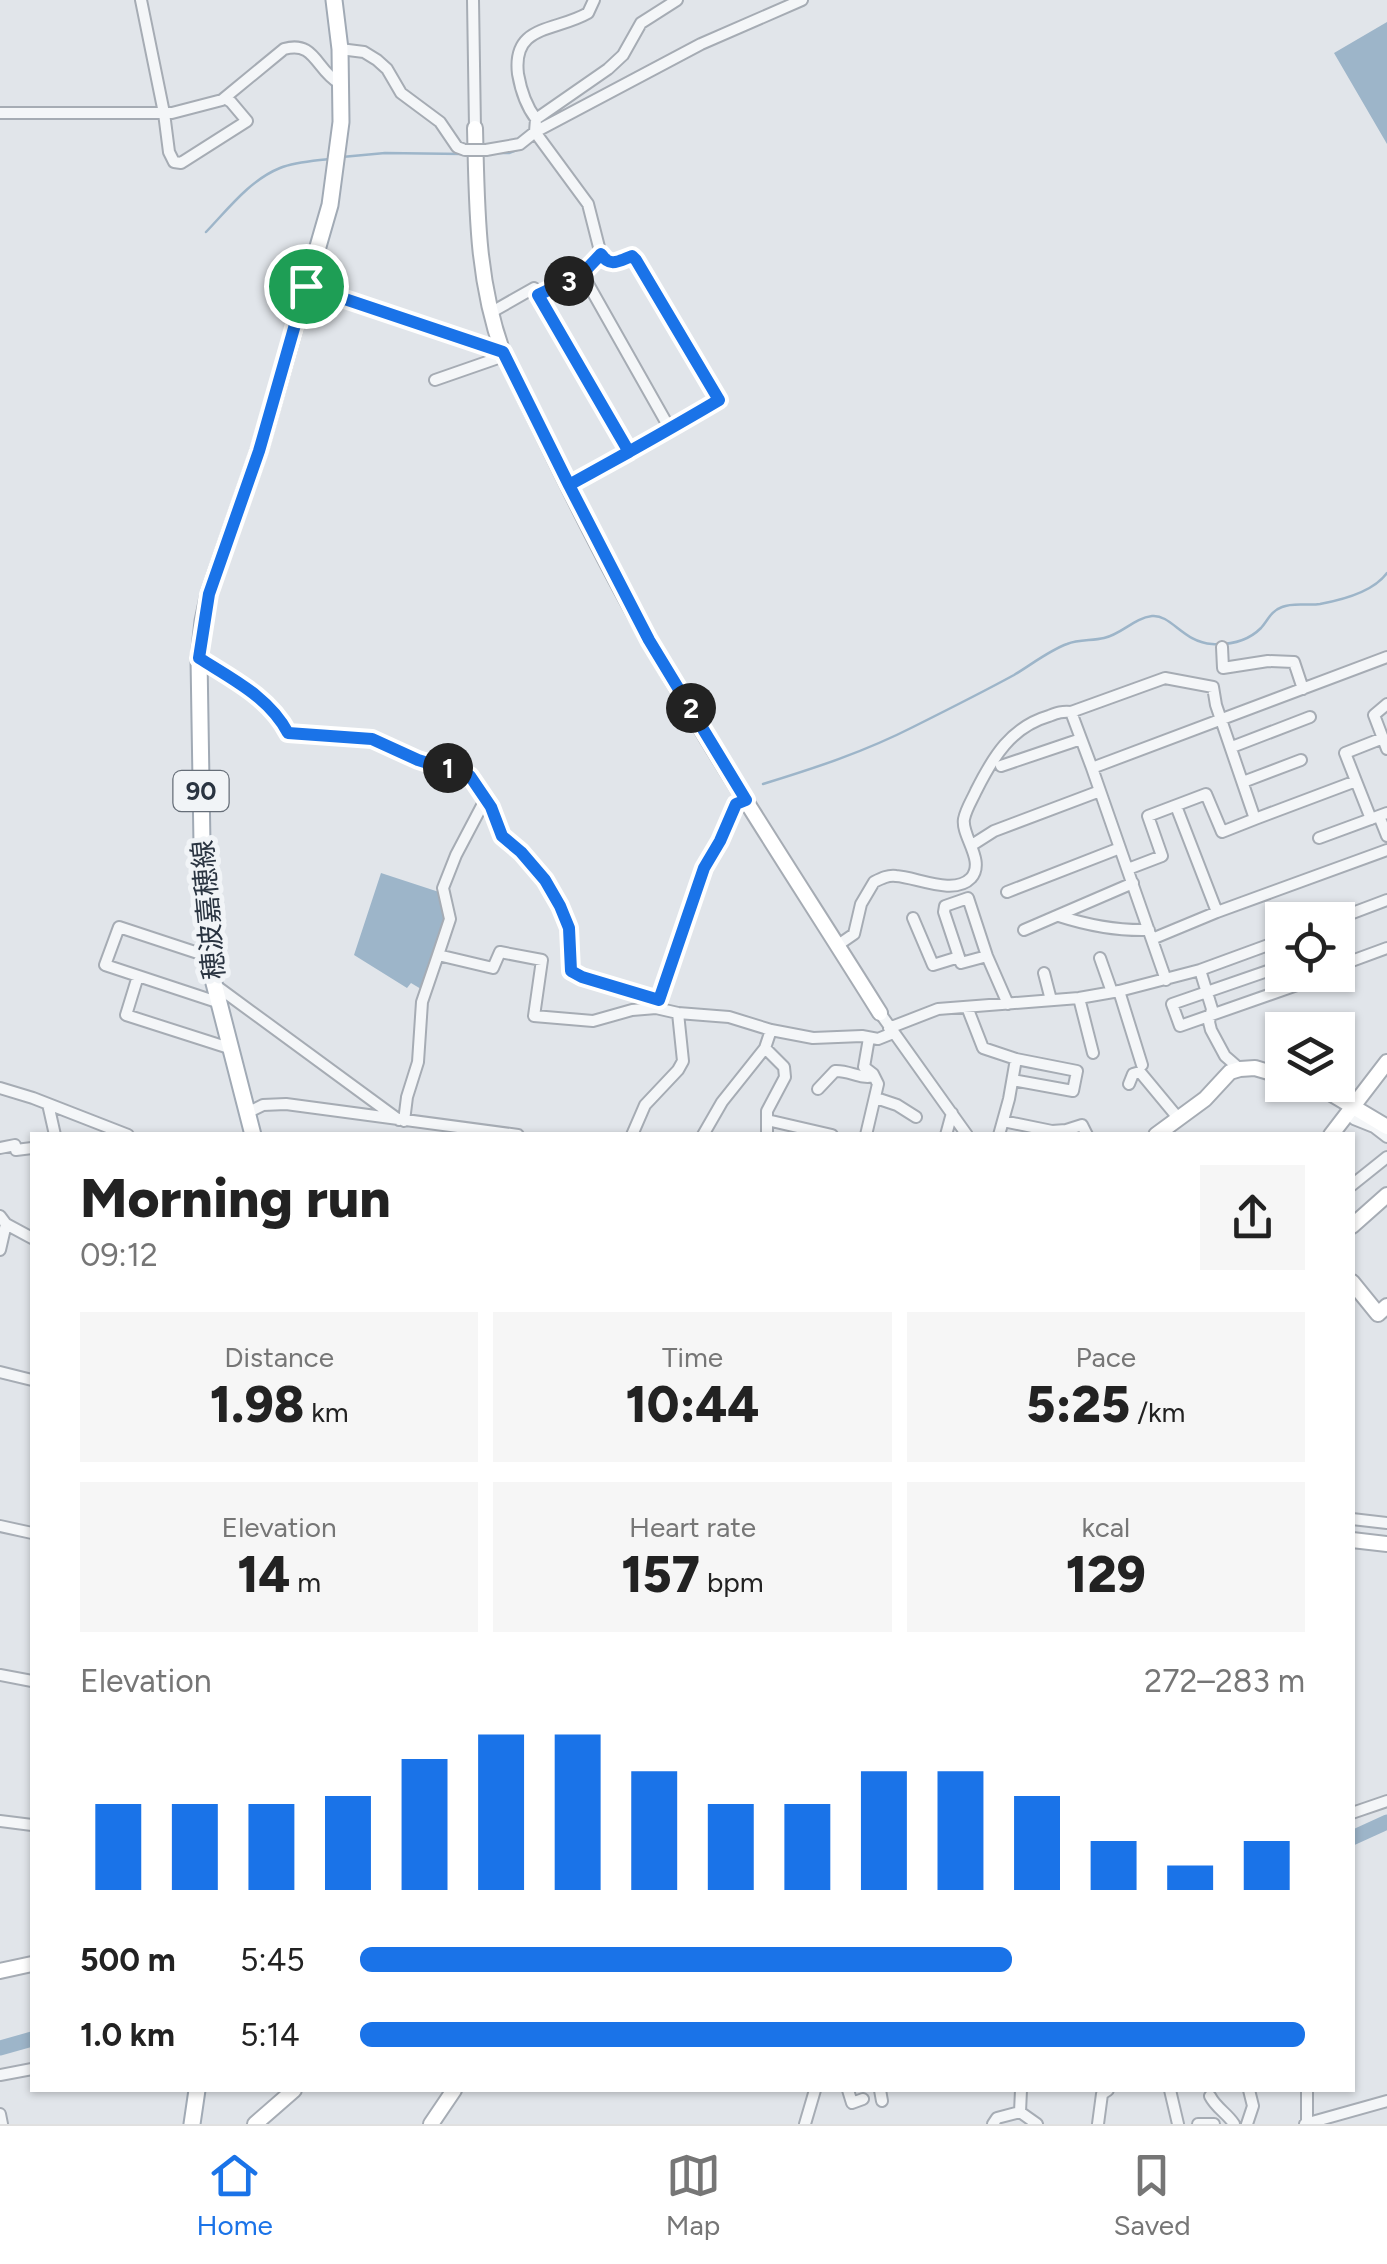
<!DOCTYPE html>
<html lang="en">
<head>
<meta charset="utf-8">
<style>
  :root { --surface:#fff; --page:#f6f6f6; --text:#222; --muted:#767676; --line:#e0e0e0; --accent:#1a73e8 }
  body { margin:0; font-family:Figtree,"Noto Sans JP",sans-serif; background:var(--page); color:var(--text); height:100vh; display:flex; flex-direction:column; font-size:38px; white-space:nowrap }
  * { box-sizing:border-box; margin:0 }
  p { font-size:32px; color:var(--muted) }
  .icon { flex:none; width:55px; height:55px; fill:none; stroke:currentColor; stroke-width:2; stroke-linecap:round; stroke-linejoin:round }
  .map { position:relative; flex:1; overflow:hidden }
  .side { position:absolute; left:30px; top:1132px; width:1325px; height:960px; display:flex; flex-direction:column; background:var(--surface); border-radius:0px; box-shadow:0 2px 8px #0004 }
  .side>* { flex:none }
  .buttons { position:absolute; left:1265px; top:902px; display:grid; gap:20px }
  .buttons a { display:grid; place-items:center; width:90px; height:90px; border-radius:0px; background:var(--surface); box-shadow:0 2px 8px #0004; font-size:50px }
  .pin { position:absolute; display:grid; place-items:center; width:85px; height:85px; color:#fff; margin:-42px; border:5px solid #fff; border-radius:50%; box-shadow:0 2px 10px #0007 }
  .km { position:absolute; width:50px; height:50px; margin:-25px; border-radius:50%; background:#222; color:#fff; font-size:28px; line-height:50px; text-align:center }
  .round { display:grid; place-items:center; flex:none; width:105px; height:105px; border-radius:0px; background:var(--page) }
  .summary { display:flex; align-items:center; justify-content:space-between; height:170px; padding:0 50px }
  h1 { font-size:55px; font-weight:800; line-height:75px }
  .stats { display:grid; grid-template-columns:repeat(3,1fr); gap:15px; height:170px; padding:10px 50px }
  .stats div { display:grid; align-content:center; border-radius:0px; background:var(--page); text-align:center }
  .stats b { font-size:50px; font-weight:800 }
  .stats small { font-size:28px; font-weight:400 }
  .stats p { font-size:28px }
  .chart { height:280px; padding:20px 50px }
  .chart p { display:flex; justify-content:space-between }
  .chart svg { width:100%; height:180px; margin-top:10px; stroke:var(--accent); stroke-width:6 }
  ul { padding:0 50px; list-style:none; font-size:32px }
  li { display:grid; grid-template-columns:160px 120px 1fr; align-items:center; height:75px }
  li i { height:25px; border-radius:12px; background:var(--accent) }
  .dock { display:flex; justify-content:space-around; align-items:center; height:140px; border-top:2px solid var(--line); background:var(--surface); font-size:28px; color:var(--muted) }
  .dock a { display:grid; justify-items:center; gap:5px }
  .dock .selected { color:var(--accent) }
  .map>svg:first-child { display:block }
  .water { fill:#9db5c9 }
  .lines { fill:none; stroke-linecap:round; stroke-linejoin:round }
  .stream { stroke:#9db5c9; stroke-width:2.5 }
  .river { stroke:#9db5c9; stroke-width:15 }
  .street-casing { stroke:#a6acb4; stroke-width:14 }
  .secondary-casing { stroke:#a6acb4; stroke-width:18 }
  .primary-casing { stroke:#a1aab5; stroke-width:19 }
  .street { stroke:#f4f6f8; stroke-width:10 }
  .secondary { stroke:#fff; stroke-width:14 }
  .primary { stroke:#fff; stroke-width:15 }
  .street-bridge-casing { stroke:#a6acb4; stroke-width:14; stroke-linecap:butt }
  .street-bridge { stroke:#f4f6f8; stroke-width:10 }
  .route-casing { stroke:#fff; stroke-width:20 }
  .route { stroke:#1a73e8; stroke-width:12 }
  .labels { text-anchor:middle; stroke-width:10; stroke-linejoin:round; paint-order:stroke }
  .shield { fill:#f1f4f7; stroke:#666e78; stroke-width:2.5 }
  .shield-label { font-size:25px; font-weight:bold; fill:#2a3441 }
  .street-label { font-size:28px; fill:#2a3441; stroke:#f1f4f7 }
</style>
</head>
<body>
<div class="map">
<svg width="1387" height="2124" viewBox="0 0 1387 2124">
  <rect width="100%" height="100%" fill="#e1e5ea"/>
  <path class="water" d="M1387,22v122l-53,-91z
    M381,873l58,19 5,28 -23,69 -10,-6 -4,5 -53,-33z"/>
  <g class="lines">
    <path class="stream" d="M542,134l32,-17
      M496,153h13l13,-5
      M342,157l43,-4 78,1
      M206,232c22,-23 44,-52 74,-64 15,-6 33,-7 49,-9
      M763,784c52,-16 101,-32 150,-57 34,-17 68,-34 101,-52 17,-10 34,-24 53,-31 12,-5 25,-3 37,-6 18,-4 30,-20 48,-22 19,-2 32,27 60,28 17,1 36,-3 49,-16 7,-8 10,-17 21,-21 12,-5 25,-1 38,-3 22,-4 54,-13 67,-31"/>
    <path class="river" d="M1352,1838l35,-16
      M0,2048l32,-9"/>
    <defs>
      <path id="street" d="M141,0l23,113 5,39 5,10 7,1 66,-42 -16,-19 -6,-4
        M473,0l2,128
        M340,49l24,3 13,8 10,9 14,24 39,29 17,25 8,3
        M0,113h172l50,-13 62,-51c31,-9 32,21 55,34
        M536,119c-10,-13 -15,-28 -18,-45 -6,-50 37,-42 70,-61l6,-13
        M486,150l34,-6 15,-12 166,-88 101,-44
        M601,255l-18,20 -45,20 91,157
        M583,275l87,154
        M306,285l197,68
        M490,313l44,-25
        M435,380l69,-24
        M569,485l150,-85 -83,-141 -5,-3 -20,8 -5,-2 -5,-7 -13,-51 -53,-72 1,-13 72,-50 15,-14 18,-32 36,-23
        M1222,647l1,21 45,-7 26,1 9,27
        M199,658c33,21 70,39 89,75l83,6 47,22 51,15 17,22
        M1387,704l-13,11 13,34
        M1071,712l94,-34 48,9 3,18 39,114 101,-38 15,38
        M1232,747l78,-30
        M1001,766l80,-27
        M1356,781l-11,-28 38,-15
        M1243,782l58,-22
        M746,800l-10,4 -16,37 -16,27 -48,140 22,5 51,4 42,13 42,8 49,-2 16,3 15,-6
        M1176,806l41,106
        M1379,816l8,20
        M1319,838l68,-25
        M972,845l22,-14 106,-40
        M1128,869l34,-13 -14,-40 58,-22 16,38 33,-13
        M1007,892l113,-44
        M1059,916c31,10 58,15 90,14
        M913,918l20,47 26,-8
        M1334,920l53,-20
        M1024,930l109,-47
        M1152,939l65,-27 170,-62
        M838,945l16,-11 7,-30 13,-22c8,-4 14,-7 22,-6 20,1 58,20 75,2 15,-17 -10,-42 -7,-59 2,-10 8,-19 12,-28 17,-34 35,-64 73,-75 8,-3 13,-5 22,-4l21,56
        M207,956l-88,-29 -14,38 112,37
        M987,956l-26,7 -17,-51 1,-6 23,-8 19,58 21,48
        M1100,958l12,34
        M1282,966l-110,38 8,22 137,-48 2,-3
        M1338,966l49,-18
        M1200,970l12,39 -3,13 2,8 14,26 15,13
        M1044,973l7,27
        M138,976l-12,39 103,33
        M1166,980l-74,-212 295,-111
        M215,985l184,135
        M1119,991l23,74
        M1079,998l14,55
        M967,1007l16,41 33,11 61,12 -4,20 -60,-11
        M656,1008l-24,2 -39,11 -59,-5 8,-56 -42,-8 -7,16 -55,-13 12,-36 -7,-31 13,-33 30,-57c6,12 8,25 16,36 6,10 15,14 23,22 35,37 45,65 46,115l11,6 77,23
        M880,1013l87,122
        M889,1028l49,-19 141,-11 40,-7 81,-21 82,-30
        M765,1048l19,19 1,10 -18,34v24
        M1129,1084l4,-10 7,-2 39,47
        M0,1088l33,10 95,37
        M818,1089l17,-18c14,-1 26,9 39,5
        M876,1098l21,7 19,12
        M48,1104l7,31
        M247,1113l16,-8 23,-1 232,31
        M1354,1119l20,8 13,10
        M767,1120l65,15
        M404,1121l3,-24 11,-35 4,-60 16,-47
        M1003,1121l49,10 14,-1
        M1060,1132l22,-7 5,10
        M632,1135l13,-30 33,-35 5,-9 -5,-48
        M703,1135l19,-33 43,-54 6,-18
        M866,1135l12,-51 -5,-10 -9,-7 5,-29
        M946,1135l6,-22
        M999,1135l10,-36 7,-40
        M0,1148l15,-3 1,5 16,-2
        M1352,1185l35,-28
        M0,1216l6,8 -6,26
        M6,1224l26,14
        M0,1372l32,8
        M1352,1519l35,4
        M0,1526l32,7
        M0,1675l32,6
        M1352,1813l35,-12
        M0,1821l32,4
        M0,2075l32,-6
        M848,2090l4,13 11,-4
        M880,2090l2,11
        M1170,2090l8,34
        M1307,2090v33
        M1210,2096c6,12 17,17 24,28
        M1020,2112l1,-22
        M1020,2112l17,12
        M0,2114l2,10
        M805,2124l10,-34
        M993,2124l4,-6 23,-6
        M1098,2124l4,-30 6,-4
        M1198,2124h16
        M1247,2124l6,-18 -4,-16
        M1305,2124l82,-23"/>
      <path id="secondary" d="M475,128c2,78 1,150 28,225 47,95 92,192 145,285 72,127 154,250 232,375
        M1311,1085l19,8 57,34
        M1156,1135l49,-36 25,-27 10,-3 15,-1 27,8
        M1331,1135l56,-73
        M1352,1226l35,-31
        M1352,1282l26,32 9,-8
        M1352,1540l35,4
        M0,1971l32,-7
        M255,2124l39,-34
        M431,2124l23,-34"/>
      <path id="primary" d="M253,1135l-46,-179 -5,-112 -3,-186 4,-37 6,-28 50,-142 71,-246 11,-83 -1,-73 -6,-49
        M192,2124l5,-34"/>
    </defs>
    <use href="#street" class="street-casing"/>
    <use href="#secondary" class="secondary-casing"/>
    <use href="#primary" class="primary-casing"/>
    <use href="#street" class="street"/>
    <use href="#secondary" class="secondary"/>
    <use href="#primary" class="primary"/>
    <defs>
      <path id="street-bridge" d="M465,150h21"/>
    </defs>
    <use href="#street-bridge" class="street-bridge-casing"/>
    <use href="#street-bridge" class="street-bridge"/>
  </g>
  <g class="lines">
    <defs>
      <path id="route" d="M306,286l-47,165 -50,143 -10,64c33,21 70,39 89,75l84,6 46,21 52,16 21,31 11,29 19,16 24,28 15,26 9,22 2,43 11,6 77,23 45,-132 16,-27 16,-37 10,-4 -97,-160 -80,-155c51,-28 101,-56 150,-85l-83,-140 -4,-4c-13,5 -22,12 -31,-2l-19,20 -44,21 91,157 -60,33 -66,-133 -197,-66"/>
    </defs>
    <use href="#route" class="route-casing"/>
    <use href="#route" class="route"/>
  </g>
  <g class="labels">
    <rect class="shield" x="173.5" y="771" width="55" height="40" rx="8"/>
    <g class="shield-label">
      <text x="201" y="800">90</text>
    </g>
    <g class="street-label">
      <text transform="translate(208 910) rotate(-95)" y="10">穂波嘉穂線</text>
    </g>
  </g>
</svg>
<div class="buttons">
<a><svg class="icon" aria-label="locate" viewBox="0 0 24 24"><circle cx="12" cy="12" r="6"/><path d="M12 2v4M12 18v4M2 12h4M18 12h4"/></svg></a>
<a><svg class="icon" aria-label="layers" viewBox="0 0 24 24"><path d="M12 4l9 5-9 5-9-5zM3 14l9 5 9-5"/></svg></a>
</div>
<div class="pin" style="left:306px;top:286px;background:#1e9e55"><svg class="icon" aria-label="arrive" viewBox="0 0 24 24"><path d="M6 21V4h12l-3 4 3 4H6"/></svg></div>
<b class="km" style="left:448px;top:768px">1</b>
<b class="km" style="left:691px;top:708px">2</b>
<b class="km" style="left:569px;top:281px">3</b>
<section class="side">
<div class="summary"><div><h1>Morning run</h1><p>09:12</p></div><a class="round"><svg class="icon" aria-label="share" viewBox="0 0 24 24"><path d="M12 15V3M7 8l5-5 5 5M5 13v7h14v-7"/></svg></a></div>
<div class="stats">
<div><p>Distance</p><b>1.98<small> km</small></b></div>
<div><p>Time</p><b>10:44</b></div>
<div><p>Pace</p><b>5:25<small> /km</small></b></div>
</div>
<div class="stats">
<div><p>Elevation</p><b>14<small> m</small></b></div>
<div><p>Heart rate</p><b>157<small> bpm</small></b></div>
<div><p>kcal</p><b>129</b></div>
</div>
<div class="chart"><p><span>Elevation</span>272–283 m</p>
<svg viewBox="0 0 160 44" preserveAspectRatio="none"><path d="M5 44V23M15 44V23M25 44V23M35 44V21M45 44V12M55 44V6M65 44V6M75 44V15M85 44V23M95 44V23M105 44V15M115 44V15M125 44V21M135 44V32M145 44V38M155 44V32"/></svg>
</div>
<ul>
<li><b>500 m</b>5:45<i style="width:69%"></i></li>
<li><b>1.0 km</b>5:14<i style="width:100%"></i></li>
</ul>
</section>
</div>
<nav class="dock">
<a class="selected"><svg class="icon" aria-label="home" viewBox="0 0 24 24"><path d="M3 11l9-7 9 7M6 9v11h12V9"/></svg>Home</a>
<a><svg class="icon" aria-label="map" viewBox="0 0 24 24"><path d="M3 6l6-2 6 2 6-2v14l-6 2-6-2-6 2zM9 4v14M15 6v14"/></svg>Map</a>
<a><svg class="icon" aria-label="saved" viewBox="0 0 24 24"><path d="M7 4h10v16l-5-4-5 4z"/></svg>Saved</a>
</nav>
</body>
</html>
